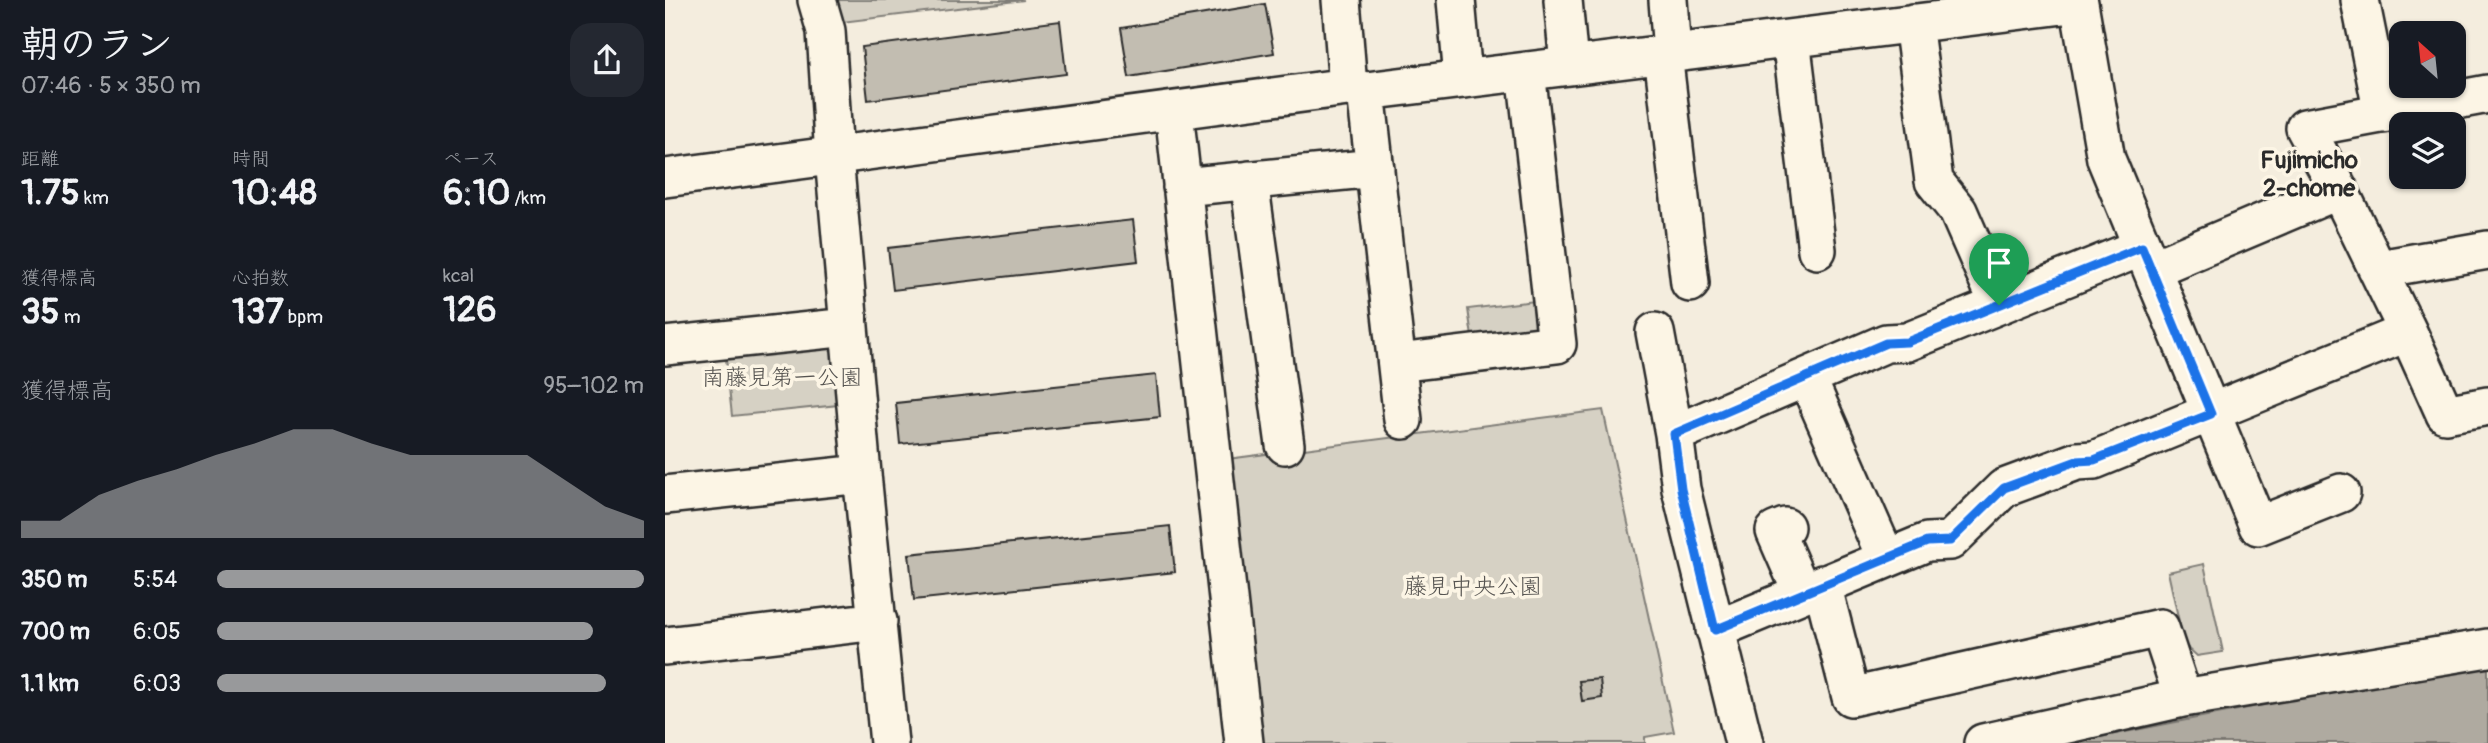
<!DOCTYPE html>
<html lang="ja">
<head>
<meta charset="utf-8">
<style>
  :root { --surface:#171b24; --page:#242831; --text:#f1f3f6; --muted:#9ea1a6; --accent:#98999b }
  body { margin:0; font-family:Pangolin,"Klee One",sans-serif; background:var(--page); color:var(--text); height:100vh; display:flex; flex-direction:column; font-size:26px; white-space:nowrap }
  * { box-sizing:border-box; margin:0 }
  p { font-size:23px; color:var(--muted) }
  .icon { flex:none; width:38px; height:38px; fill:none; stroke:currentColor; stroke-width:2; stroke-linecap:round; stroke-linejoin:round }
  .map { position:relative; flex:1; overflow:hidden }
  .sheet { display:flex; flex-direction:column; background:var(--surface); width:665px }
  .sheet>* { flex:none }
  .needle { width:46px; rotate:333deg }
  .tools { position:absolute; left:1724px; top:21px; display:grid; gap:14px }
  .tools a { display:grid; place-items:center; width:77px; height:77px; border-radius:14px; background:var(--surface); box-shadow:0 2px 5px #0004; font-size:35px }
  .pin { position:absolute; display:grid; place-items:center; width:60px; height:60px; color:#fff; margin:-72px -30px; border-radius:50% 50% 50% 0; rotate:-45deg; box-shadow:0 0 7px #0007 }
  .pin .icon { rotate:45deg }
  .round { display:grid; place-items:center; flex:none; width:74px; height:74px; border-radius:21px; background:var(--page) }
  .head { display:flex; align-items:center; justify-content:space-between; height:119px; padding:0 21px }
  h1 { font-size:38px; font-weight:800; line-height:52px }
  .metrics { display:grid; grid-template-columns:repeat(3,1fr); gap:10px; height:119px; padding:7px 21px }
  .metrics div { display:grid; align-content:center }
  .metrics b { font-size:35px; font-weight:800 }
  .metrics small { font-size:19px; font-weight:400 }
  .metrics p { font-size:19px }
  .chart { height:196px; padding:14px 21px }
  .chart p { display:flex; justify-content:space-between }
  .chart svg { width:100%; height:126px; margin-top:7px; fill:var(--accent); opacity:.7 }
  ul { padding:0 21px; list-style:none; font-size:23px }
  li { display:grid; grid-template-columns:112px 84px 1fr; align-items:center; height:52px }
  li i { height:18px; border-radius:9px; background:var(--accent) }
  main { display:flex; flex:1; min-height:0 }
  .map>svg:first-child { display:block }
  .green { fill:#d6d1c4; stroke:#807e78; stroke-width:2 }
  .water { fill:#afaaa0; stroke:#7a7771; stroke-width:2 }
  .building { fill:#c2bdb1; stroke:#2b2b2b; stroke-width:2 }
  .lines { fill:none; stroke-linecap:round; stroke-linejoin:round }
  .minor-casing { stroke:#2b2b2b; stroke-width:42 }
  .minor { stroke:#fcf5e5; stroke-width:37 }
  .route-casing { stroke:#fff; stroke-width:14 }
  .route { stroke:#1a73e8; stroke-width:9 }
  .labels { text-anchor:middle; stroke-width:7; stroke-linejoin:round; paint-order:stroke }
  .park-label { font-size:23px; fill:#565451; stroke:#fcf5e5 }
  .neighbourhood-label { font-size:24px; font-weight:bold; fill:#2b2b2b; stroke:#fcf5e5 }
</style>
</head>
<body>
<main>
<section class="sheet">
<div class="head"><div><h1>朝のラン</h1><p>07:46 · 5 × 350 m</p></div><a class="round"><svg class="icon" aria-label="share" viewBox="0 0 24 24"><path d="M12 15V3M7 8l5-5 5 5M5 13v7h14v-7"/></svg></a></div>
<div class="metrics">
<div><p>距離</p><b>1.75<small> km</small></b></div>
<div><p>時間</p><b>10:48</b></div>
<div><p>ペース</p><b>6:10<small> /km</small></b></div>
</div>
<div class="metrics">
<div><p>獲得標高</p><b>35<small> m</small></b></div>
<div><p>心拍数</p><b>137<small> bpm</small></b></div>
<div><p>kcal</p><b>126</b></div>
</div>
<div class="chart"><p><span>獲得標高</span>95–102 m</p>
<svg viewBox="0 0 160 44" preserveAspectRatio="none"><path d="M0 44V38L10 38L20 29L30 24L40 20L50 15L60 11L70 6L80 6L90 11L100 15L110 15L120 15L130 15L140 24L150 33L160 38V44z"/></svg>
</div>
<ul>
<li><b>350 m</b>5:54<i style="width:100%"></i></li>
<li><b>700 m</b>6:05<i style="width:88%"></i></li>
<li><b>1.1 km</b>6:03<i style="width:91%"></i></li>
</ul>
</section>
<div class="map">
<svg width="1823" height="743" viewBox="0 0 1823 743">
  <rect width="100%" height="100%" fill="#f4edde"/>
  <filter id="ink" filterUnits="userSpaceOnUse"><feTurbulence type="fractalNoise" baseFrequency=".0143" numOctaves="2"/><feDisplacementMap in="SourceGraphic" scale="14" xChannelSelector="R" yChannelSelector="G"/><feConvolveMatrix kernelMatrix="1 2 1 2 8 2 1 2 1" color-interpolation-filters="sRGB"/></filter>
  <g filter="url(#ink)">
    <path class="green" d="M170,0h189l-182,22z
      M878,300l4,35 -74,9 -5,-35z
      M167,339l6,66 -106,11 -7,-66z
      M938,410l71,322 -29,5v6h-401l-32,-282z
      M1539,564l19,88 -26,4 -13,-12 -16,-72z"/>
    <path class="water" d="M1823,661v82h-419z"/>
    <path class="building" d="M600,4l9,49 -145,24 -8,-49z
      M395,21l6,53 -198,26 -6,-53z
      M468,220l5,41 -245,29 -5,-42z
      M491,375l4,42 -260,27 -4,-41z
      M505,526l5,46 -261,28 -5,-46z
      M935,679l2,19 -20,3 -3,-20z"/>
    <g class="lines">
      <defs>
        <path id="minor" d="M152,0l9,31 8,126 28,317 27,269
          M676,0l7,87
          M791,0l7,78
          M898,0l6,65
          M1003,0l4,53
          M1695,0l23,114
          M1248,23l21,158 24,30 41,94
          M1126,39l26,211
          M998,54l27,229
          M701,91l37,329
          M509,111l70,632
          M0,178l683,-91 18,4 713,-88 27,156 152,367 83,-33
          M584,180l36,265
          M517,187l193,-19
          M1674,190l69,142
          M1487,269l187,-79 -34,-62 183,-34
          M1714,269l109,-19
          M990,332l19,102
          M0,346l184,-19
          M732,363l160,-19 -31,-273
          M1142,378l79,180
          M0,495l197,-21
          M1120,527l-10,4 27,62
          M1157,584l29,113 309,-69 23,70
          M1050,630l212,-88 23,-1 54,-53 73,-27 17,-1 314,-128 37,82 43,-8
          M0,646l213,-25
          M1079,743l-63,-254 -7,-55 212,-91 21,-1 235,-95
          M1318,743l200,-45 305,-50"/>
      </defs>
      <use href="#minor" class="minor-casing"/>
      <use href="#minor" class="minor"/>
    </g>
  </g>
  <g class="lines" filter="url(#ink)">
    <defs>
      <path id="route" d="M1477,247l69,167 -117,46 -17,1 -73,27 -54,53 -23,1 -212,88 -34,-141 -7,-55 212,-91 21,-1z"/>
    </defs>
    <use href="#route" class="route-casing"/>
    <use href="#route" class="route"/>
  </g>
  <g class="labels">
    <g class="park-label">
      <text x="117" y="385">南藤見第一公園</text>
      <text x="808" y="594">藤見中央公園</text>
    </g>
    <g class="neighbourhood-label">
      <text x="1644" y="168">Fujimicho<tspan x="1644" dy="28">2-chome</tspan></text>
    </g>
  </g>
</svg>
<div class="tools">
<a><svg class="needle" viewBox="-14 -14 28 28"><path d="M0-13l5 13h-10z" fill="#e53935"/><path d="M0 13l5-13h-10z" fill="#9ea1a6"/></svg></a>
<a><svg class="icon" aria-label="layers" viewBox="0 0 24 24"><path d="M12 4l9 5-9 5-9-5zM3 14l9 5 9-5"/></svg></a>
</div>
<div class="pin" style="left:1334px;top:305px;background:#1e9e55"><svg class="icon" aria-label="arrive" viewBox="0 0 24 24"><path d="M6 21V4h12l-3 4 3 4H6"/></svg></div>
</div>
</main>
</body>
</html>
